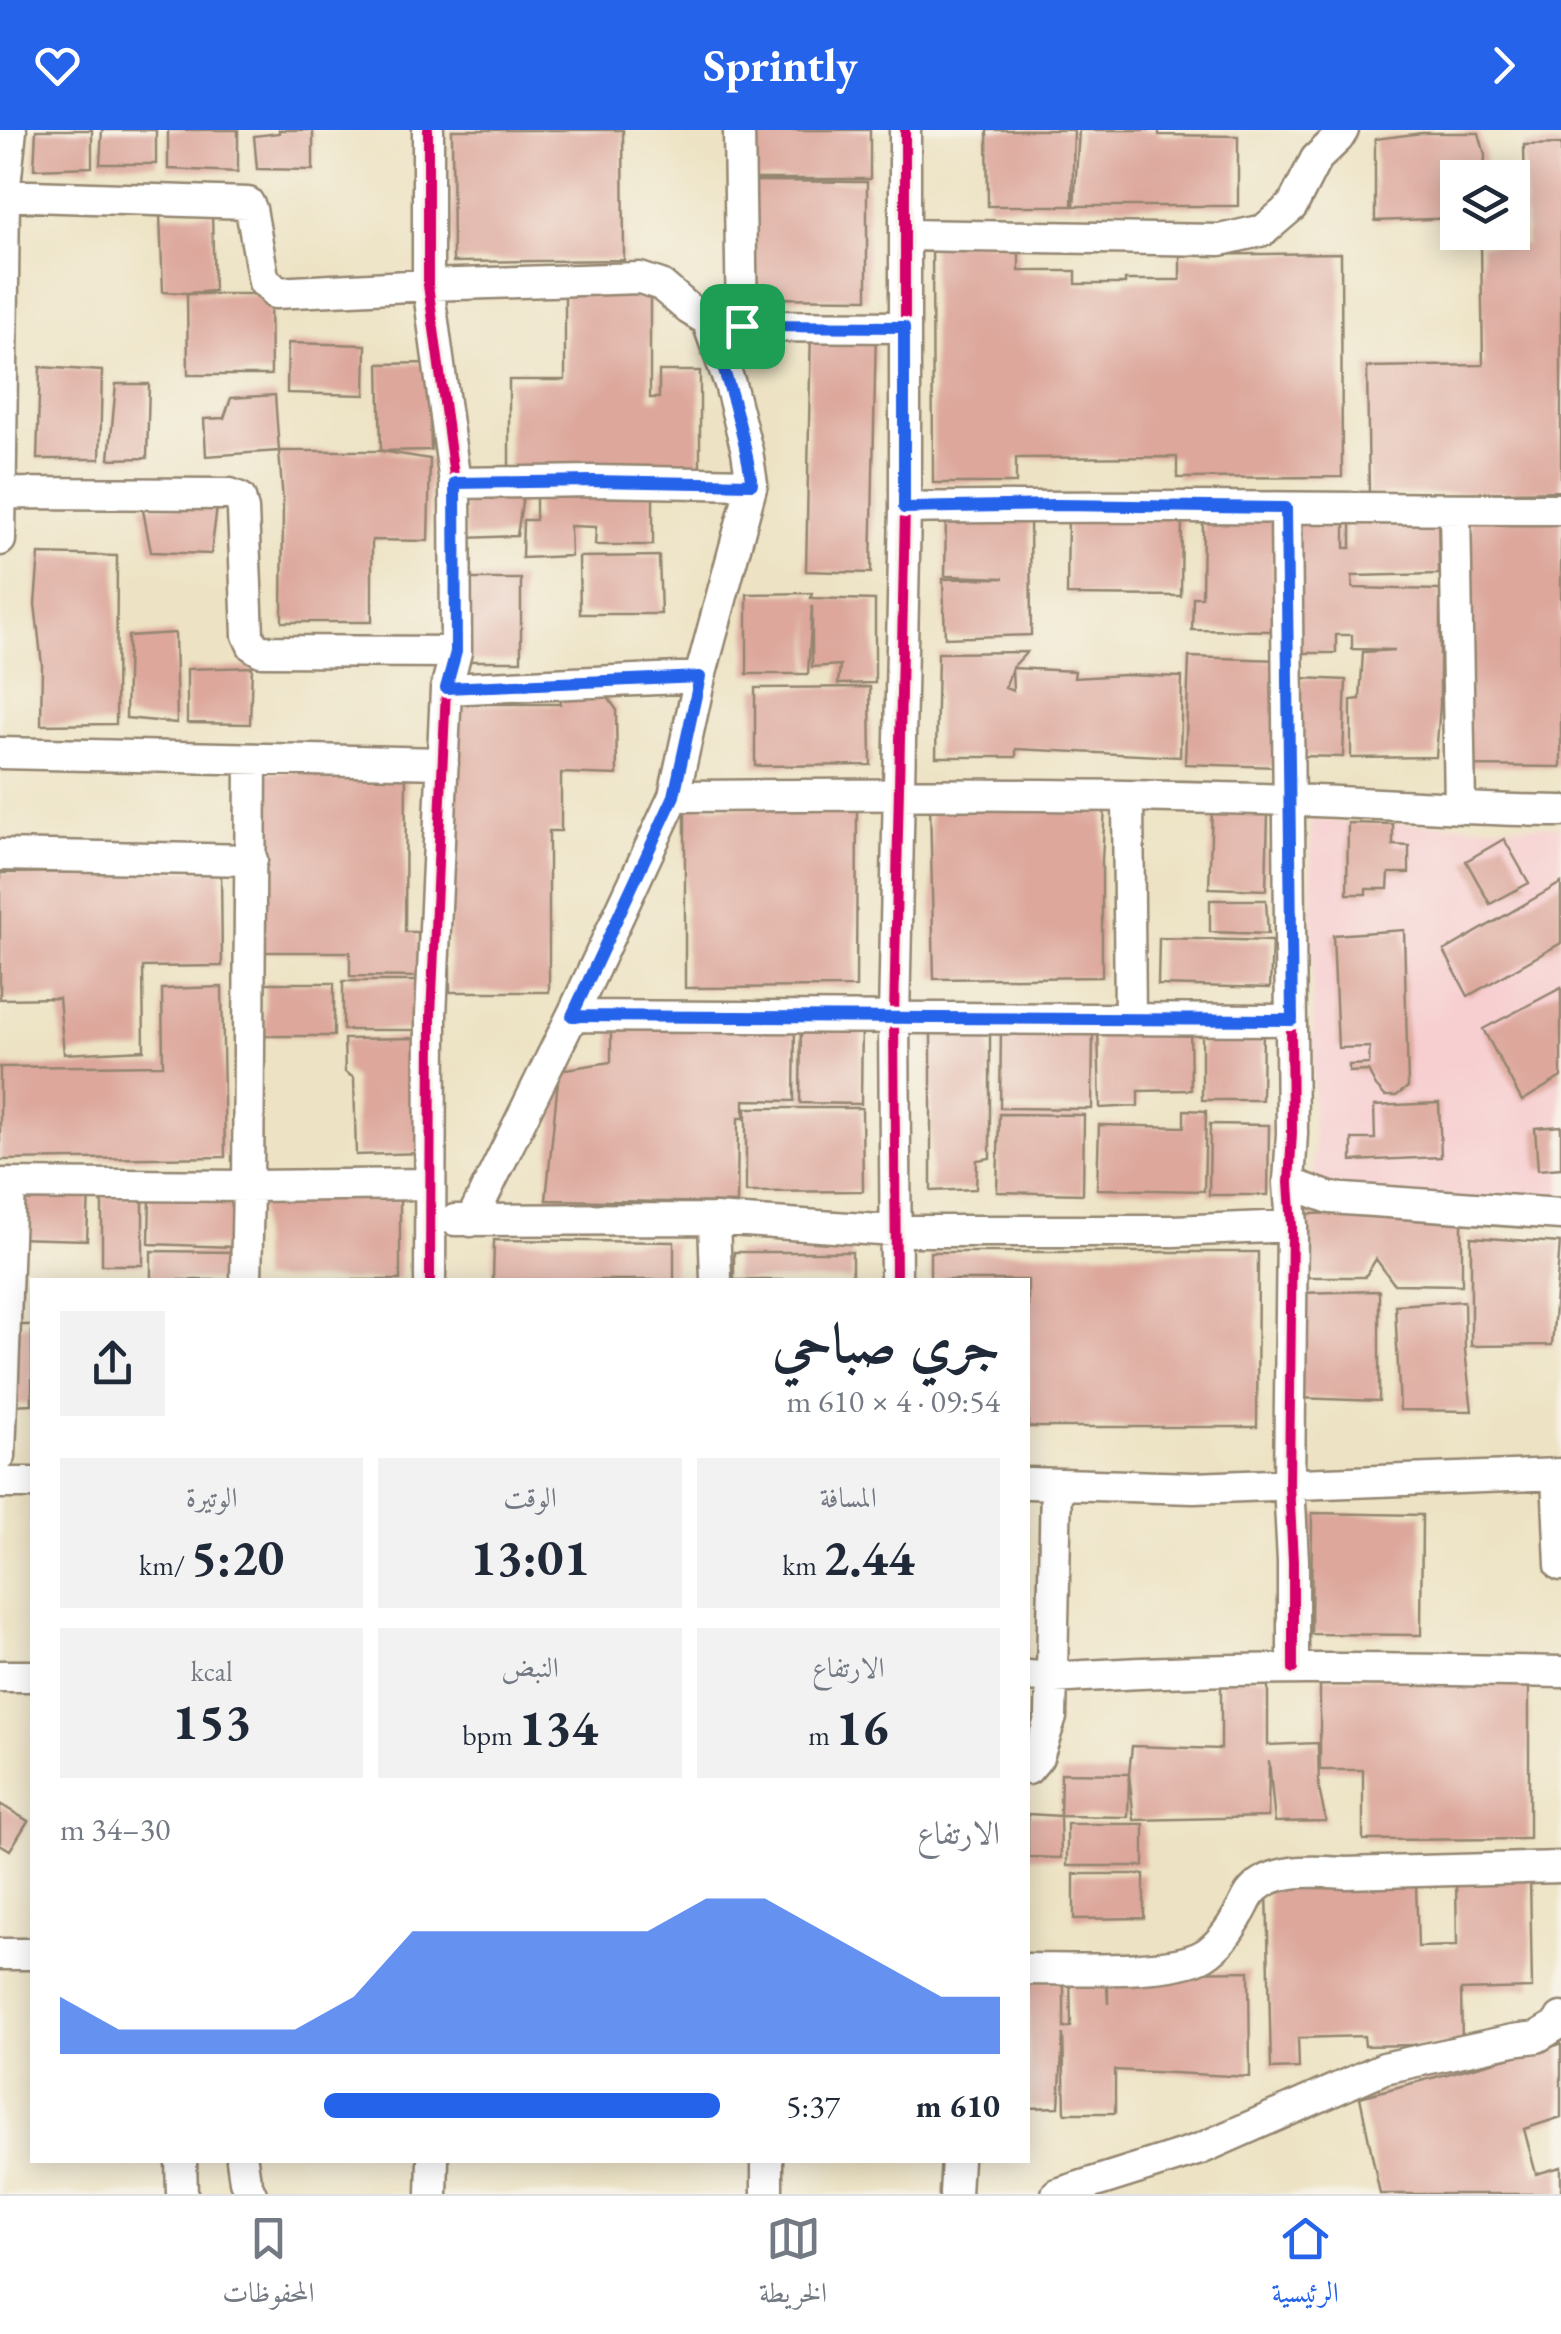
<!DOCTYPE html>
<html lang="ar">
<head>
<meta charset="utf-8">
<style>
  :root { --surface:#fff; --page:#f2f2f3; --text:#1f2937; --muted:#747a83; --line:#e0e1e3; --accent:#2563eb }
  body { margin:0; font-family:"EB Garamond",Amiri,serif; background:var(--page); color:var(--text); direction:rtl; height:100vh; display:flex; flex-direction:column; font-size:38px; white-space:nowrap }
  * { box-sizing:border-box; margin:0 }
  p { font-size:32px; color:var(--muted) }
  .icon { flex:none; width:55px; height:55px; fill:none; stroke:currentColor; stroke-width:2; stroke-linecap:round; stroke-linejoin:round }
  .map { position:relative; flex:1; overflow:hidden; direction:ltr }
  .details { position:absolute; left:30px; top:1148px; width:1000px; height:885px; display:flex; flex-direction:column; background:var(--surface); border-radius:0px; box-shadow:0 5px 25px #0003; direction:rtl }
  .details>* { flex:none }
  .buttons { position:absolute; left:1440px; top:30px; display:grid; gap:20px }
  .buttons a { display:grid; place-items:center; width:90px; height:90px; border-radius:0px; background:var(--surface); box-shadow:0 5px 25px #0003; font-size:50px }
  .pin { position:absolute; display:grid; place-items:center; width:85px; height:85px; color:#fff; margin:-42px; border-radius:20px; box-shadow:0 5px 15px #0006 }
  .round { display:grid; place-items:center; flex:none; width:105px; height:105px; border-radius:0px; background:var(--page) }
  .overview { display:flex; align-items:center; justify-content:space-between; height:170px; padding:0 30px }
  h1 { font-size:55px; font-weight:700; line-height:75px }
  .stats { display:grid; grid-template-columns:repeat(3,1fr); gap:15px; height:170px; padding:10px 30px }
  .stats div { display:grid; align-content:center; border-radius:0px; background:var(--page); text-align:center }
  .stats b { font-size:50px; font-weight:700 }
  .stats small { font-size:28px; font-weight:400 }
  .stats p { font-size:28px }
  .chart { height:280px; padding:20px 30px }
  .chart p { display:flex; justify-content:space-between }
  .chart svg { width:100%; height:180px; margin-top:10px; fill:var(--accent); opacity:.7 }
  ul { padding:0 30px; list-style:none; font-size:32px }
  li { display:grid; grid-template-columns:160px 120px 1fr; align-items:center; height:75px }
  li i { height:25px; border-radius:12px; background:var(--accent) }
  header { display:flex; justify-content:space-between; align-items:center; height:130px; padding:0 30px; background:var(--accent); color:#fff; font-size:45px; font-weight:700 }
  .tabs { display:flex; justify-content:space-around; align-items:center; height:140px; border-top:2px solid var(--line); background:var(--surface); font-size:28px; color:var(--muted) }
  .tabs a { display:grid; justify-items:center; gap:5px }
  .tabs .selected { color:var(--accent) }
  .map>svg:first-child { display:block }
  .built { fill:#f7cfd1 }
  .building { fill:#dda79c }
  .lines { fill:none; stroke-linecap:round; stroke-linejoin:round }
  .street-casing { stroke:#948671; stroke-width:35 }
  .street { stroke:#fff; stroke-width:30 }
  .cycleway-casing { stroke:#f7f3e8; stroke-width:16 }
  .cycleway { stroke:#d6006c; stroke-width:10 }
  .route-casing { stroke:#fff; stroke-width:20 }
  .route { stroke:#2563eb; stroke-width:12 }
</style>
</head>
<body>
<header><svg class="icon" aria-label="forward" viewBox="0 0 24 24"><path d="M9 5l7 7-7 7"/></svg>Sprintly<svg class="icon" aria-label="heart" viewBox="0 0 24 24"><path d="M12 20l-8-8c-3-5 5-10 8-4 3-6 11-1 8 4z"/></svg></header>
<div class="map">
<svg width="1561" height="2064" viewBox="0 0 1561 2064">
  <rect width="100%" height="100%" fill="#f7f3e8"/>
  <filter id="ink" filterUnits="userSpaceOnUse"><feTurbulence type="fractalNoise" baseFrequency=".01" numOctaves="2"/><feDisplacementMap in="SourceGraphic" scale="20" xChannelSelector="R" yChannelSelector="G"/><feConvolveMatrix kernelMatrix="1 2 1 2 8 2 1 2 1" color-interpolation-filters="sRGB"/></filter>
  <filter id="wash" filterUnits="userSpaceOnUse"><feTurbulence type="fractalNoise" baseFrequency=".0048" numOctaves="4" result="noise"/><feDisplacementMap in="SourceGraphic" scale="40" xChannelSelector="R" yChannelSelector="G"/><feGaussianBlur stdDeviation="2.25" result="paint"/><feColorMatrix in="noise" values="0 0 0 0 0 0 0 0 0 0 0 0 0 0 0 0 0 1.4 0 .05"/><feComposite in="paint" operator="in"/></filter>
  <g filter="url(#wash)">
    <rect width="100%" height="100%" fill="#ede3c4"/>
    <path class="built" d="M1311,689l37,4 213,3v375l-247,5z"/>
    <g id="blocks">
      <path class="building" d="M36,0h56v37l-58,2z
        M102,0h54v34h-56z
        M168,0h70v42l-70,-3z
        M279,0h34v40l-56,-1 -3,-33 25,-3z
        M452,0h171l1,130 -171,2z
        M751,0h119v49h-119z
        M987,0h87l-2,76h-84z
        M1079,0h80v5l79,1v70h-164z
        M1422,3h57l6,22 -1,23h-26v40l-83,3v-82z
        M1561,14v347l-192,4 -2,-128 116,-2 -2,-120h45l-2,-100z
        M748,51l119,1v117l-120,-1z
        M212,83l2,78 -27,2 -24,-1 -3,-77z
        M1019,111v30h57v13h49v-4h55v-25l161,-2 1,224 -165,1v-21l-161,1v25h-83l-1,-241z
        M565,155h85v113h9v-27h41v99h-191v-90h56z
        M187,164h83l1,81h-83z
        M811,196l65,1 -5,246 -65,-2z
        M288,213l78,2 -1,50 -78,-2z
        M429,233l2,87 -50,1 -2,-87z
        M40,237l62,4 -2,88h-63z
        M116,254h33l-2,74 -38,1z
        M275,265l4,56 -73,5 -2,-37 20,-1 7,-20z
        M279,321h102l49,8 -2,82 -56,-1v82h-90l1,-120z
        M536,363l117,1v51h-58l1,-18 -26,-1 1,30 -49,2 1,-38h13z
        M523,365l-6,41 -52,2 -1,-42z
        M142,375l75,2 -6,47 -60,-2z
        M1438,380l1,64 -87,2 1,12 87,2v114l-4,53 -85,1v-58l9,-1 3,-47 32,-2 -43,-1v-14h-16v18h-40l-1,-135h50v30h6v-37z
        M1068,382l114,1 -1,83 -114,-1z
        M1470,386l91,1v250l-94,-1z
        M946,387l84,1 1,117 -86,3 -2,-59 61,-1 -59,-2z
        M1203,388l71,1v112l-82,-1 1,-33h9z
        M39,424l78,2 -1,168 -75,1 1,-60 -7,-61z
        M659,426l2,58h-81l-1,-57z
        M467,449h54v82h-54z
        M812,463l-1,5 64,2v83l-37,1 2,-19 -28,2v-61l-4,68h-61v-80z
        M175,503l2,90 -51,-5 2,-82z
        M1027,522l-15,16 -7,20 8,3 -1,-23 63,3 -1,7 50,-3 58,2 -2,80 -164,-8v8h-80l2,-104z
        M1189,527l91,3 -3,107 -92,-3z
        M252,537l-2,57 -63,-1v-54z
        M1301,548l45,2 -3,77 -45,-1z
        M870,557l1,78 -116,1v-78z
        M560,562l47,4 9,13 1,66 -56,-2v58h-12v161h-99l-1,-288h111z
        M406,638l-1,164h13v45l-68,-1v-24h-92l1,-179z
        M930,673l175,3 -3,55v116l-168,2z
        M685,676l172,2 -1,179 -171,1z
        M1212,680l56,2 -2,78 -57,-2z
        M1348,693l45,1v21l16,1v27h-20l-1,16h-22v5h-19z
        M1504,709l25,44 -39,21 -24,-43z
        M221,740l1,96 -79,1 1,83 -80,4 -5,-56 -59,1v-126z
        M1561,753v60l-93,53 -24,-45z
        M1210,770h56l2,34 -58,-2z
        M1404,800l4,157 -12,9h-11l-9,-10 -8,-15 -19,1v-7l20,-1 1,-17 -32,1 -5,-113z
        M1159,808l113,3 -2,47 -112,-3z
        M343,851h81v49h-81z
        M265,853h69v53h-69z
        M222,857l3,170 -225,3v-93l163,-2 -1,-76z
        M1561,858v89l-39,24 -39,-72z
        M801,888l61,1 -1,85 -61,-1z
        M611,892l184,2 -1,77 -50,-1v18h-6l-1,85 -191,-3 13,-130 52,-8z
        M1190,894l1,66 -53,1v15l-38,2 -2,-81z
        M931,896h59v132l-13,2 -1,29 -45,2z
        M1202,897h61l-1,73h-60z
        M1001,899l92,1 -1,79 -92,-1z
        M421,908l3,115 -68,2 -2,-77 -9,-6 -1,-33z
        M1439,973l2,54 -89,4v-22h23l-1,-33z
        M746,978h116l1,83 -117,1z
        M1184,980l22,1 -2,80 -107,-2 2,-64 85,2z
        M999,984l85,1 -1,79 -86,-2z
        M1210,994l59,1 -1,70h-59z
        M1561,996v42l-23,2 -3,-42z
        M400,1057v93h-140v-90z
        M17,1059l72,3 -2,48 -72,-2z
        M150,1064l85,3 -2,50 -84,-3z
        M102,1066h41v69h-41z
        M1362,1083l100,5v67l-68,-1 -18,-25 -11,18h-63l-1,-63z
        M1471,1107l89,6 -8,102 -81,1z
        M494,1110l180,2v38h-181z
        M151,1121l83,1v28h-83z
        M734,1122h118v28h-118z
        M930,1122h328l-1,175h-229v-147h-98z
        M1379,1161v110l-81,-3 1,-105z
        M1464,1171l1,50 7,60 -72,-1 -5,-105z
        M13,1195h19v79l-21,1z
        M1312,1383l110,2 -1,120 -110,-1z
        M1221,1547h47v68l50,-2 1,46 7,32 -51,1 -6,-61 -1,56 -134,3 -5,-46 -1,43 -68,-1 1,-43 68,1 3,-28 89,3z
        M1320,1547h209v162l-166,1v-70h-43z
        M0,1674l28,17 -18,29 -10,-6z
        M1028,1684l32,2 1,42 -33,-1z
        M1067,1694h77v42h-77z
        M1074,1744h70v44l-70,1z
        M1530,1746l2,112 -71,2 1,54 -97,2 -1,-10 -66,2 1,30 -28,1 -4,-181 149,-3 2,62 39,-1 -1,-69z
        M1108,1838l72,4 69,-1 1,106 -135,-7v43h-50l-2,-79 -4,73 -31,1v-129l36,2v47l7,-1 -1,-55 36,-1 2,33z
        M1561,1914v73l-37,12 12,45 25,-7v27h-181l-20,-97z"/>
    </g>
  </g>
  <g filter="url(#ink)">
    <use href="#blocks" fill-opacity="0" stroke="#948671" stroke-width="2.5"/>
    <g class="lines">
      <defs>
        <path id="street" d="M428,0v155l27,198 1,169 -10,37 -15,327 -1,264
          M739,0l3,196
          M0,65l248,8 3,6 13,73 7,4 4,7 153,-8 212,-7 21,7 28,24 18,11 35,6 163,1
          M905,105l315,5 44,-10 28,-24 24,-47 22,-21 5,-8
          M455,353l138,-2 159,3
          M0,363l230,1 10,4 3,12 5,125 5,11 8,5 195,1
          M905,378c218,-4 437,1 656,1
          M1286,378l6,625 -3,50 3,43 -3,258 4,77v108
          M1455,379l5,298
          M0,410l4,-345 7,-65
          M446,559l254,-12
          M0,623l443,10
          M674,666c205,-2 410,-3 614,4 91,3 182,10 273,11
          M1128,667l2,223
          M0,725l252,5
          M572,886l719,4
          M1289,1053l41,15 231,16
          M0,1054l248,2 182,-2
          M714,1089l2,61
          M455,1090l259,-1 181,12h278l119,-5
          M471,1091l101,-205 102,-220 26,-119 52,-193 -5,-33 -17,-67 -23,-64
          M246,1150l2,-94 3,-426
          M896,1150l-2,-262 11,-510v-378
          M0,1326l10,-272
          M1557,1345l4,90
          M0,1353h32
          M1028,1353l166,5 367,-14
          M0,1546h32
          M1028,1546l26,2c169,-12 338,-10 507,-6
          M1028,1639l10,-12 13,-40 5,-232
          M0,1824h32
          M1028,1839c40,0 144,5 176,-14 16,-10 26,-25 35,-41 4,-6 7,-14 11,-20 20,-27 65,-23 95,-21l216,-6
          M181,2030l1,34
          M242,2030l3,21 6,13
          M767,2030v34
          M432,2064l1,-34
          M955,2064l2,-34
          M1057,2064l143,-45 184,-81 129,-28 24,-3 23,-14 1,-5"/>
      </defs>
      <use href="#street" class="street-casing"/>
      <use href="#street" class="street"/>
      <defs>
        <path id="cycleway" d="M428,0v155l27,198 1,169 -10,37 -15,327 -1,264
          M1286,378l6,625 -3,50 3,43 -3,258 4,77v108
          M896,1150l-2,-262 11,-510v-378"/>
      </defs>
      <use href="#cycleway" class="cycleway-casing"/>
      <use href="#cycleway" class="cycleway"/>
    </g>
  </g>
  <g class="lines" filter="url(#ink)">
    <defs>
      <path id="route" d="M707,190l35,6 162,1v181l154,-3 228,3 6,512 -720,-4 102,-220 26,-119 -254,11 10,-36 -1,-169 138,-2 159,3c-9,-57 -26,-110 -45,-164z"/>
    </defs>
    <use href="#route" class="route-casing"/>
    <use href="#route" class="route"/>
  </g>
</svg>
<div class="buttons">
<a><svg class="icon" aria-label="layers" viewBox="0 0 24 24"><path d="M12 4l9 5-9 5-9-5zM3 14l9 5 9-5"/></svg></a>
</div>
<div class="pin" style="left:742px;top:196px;background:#1e9e55"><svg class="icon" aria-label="arrive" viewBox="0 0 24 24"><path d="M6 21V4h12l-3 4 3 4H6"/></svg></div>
<section class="details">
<div class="overview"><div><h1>جري صباحي</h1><p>09:54 · 4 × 610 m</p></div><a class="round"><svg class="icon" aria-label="share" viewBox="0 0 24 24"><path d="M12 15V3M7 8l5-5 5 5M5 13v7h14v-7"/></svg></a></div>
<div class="stats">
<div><p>المسافة</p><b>2.44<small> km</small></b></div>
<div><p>الوقت</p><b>13:01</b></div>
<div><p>الوتيرة</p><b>5:20<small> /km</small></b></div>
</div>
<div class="stats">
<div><p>الارتفاع</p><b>16<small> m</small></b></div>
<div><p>النبض</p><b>134<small> bpm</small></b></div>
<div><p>kcal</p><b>153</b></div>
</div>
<div class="chart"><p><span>الارتفاع</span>30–34 m</p>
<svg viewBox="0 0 160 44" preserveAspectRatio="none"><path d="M0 44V30L10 38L20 38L30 38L40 38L50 30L60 14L70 14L80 14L90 14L100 14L110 6L120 6L130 14L140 22L150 30L160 30V44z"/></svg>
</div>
<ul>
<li><b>610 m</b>5:37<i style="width:60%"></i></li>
</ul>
</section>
</div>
<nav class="tabs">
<a class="selected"><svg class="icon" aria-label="home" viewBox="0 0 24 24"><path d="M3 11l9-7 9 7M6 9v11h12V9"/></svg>الرئيسية</a>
<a><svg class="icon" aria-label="map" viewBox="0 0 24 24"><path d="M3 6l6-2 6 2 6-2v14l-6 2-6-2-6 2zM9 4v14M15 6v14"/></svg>الخريطة</a>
<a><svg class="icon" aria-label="saved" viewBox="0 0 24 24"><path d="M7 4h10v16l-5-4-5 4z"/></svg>المحفوظات</a>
</nav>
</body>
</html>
